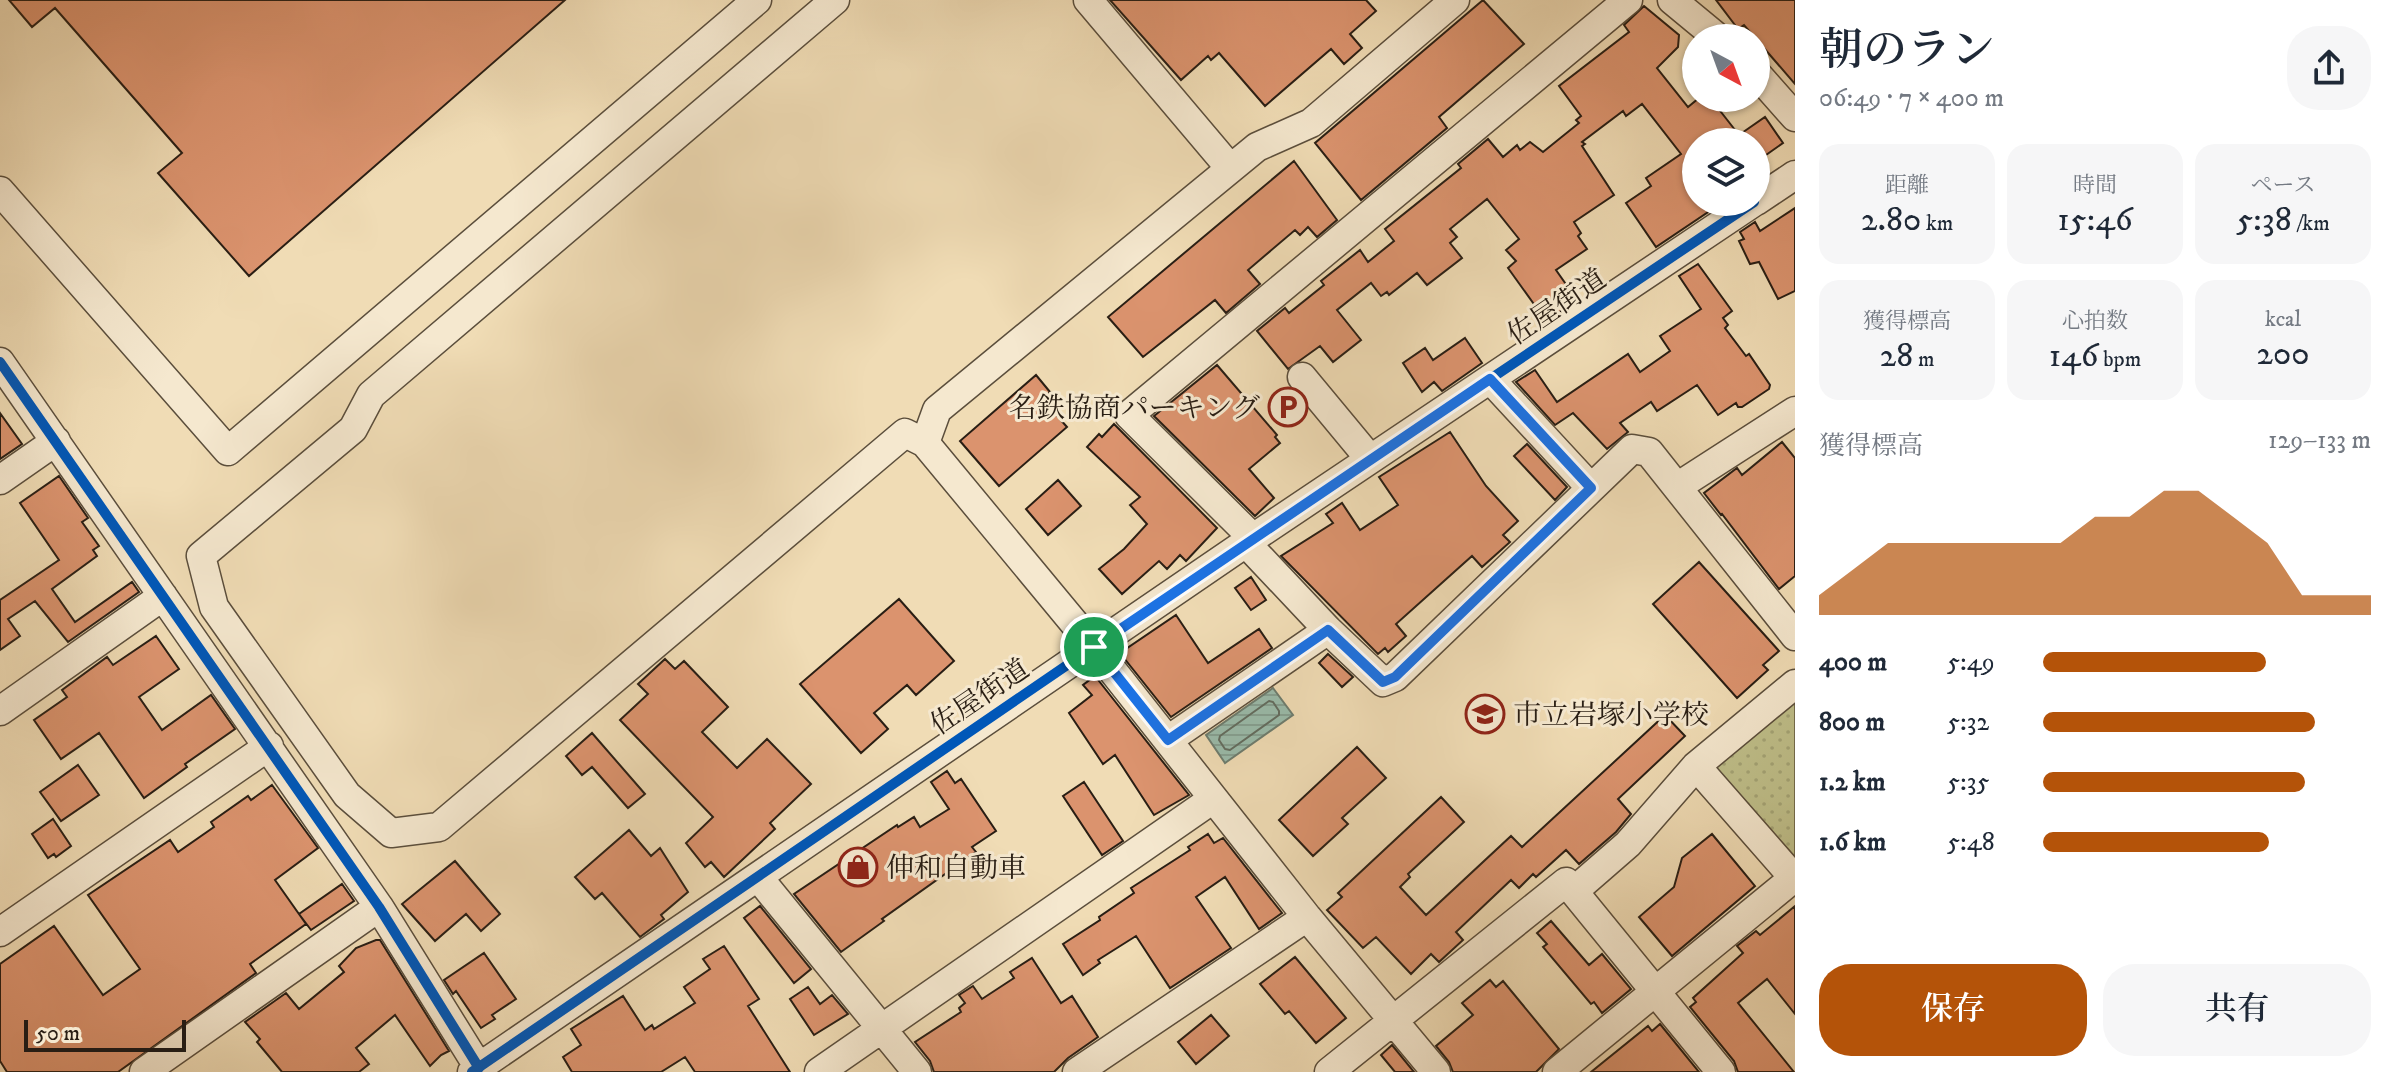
<!DOCTYPE html>
<html lang="ja">
<head>
<meta charset="utf-8">
<style>
  :root { --surface:#fff; --page:#f6f6f7; --text:#1f2937; --muted:#747a83; --accent:#b45309 }
  body { margin:0; font-family:"IM FELL DW Pica","Noto Serif JP",serif; background:var(--page); color:var(--text); height:100vh; display:flex; flex-direction:column; font-size:30px; white-space:nowrap }
  * { box-sizing:border-box; margin:0 }
  p { font-size:26px; color:var(--muted) }
  .icon { flex:none; width:44px; height:44px; fill:none; stroke:currentColor; stroke-width:2; stroke-linecap:round; stroke-linejoin:round }
  .map { position:relative; flex:1; overflow:hidden }
  .sheet { display:flex; flex-direction:column; background:var(--surface); width:600px }
  .sheet>* { flex:none }
  .needle { width:52px; rotate:139deg }
  .tools { position:absolute; left:1682px; top:24px; display:grid; gap:16px }
  .tools a { display:grid; place-items:center; width:88px; height:88px; border-radius:50%; background:var(--surface); box-shadow:0 2px 6px #0004; font-size:40px }
  .scale { position:absolute; left:24px; bottom:20px; width:162px; box-sizing:border-box; padding-left:8px; border:4px solid #291e14; border-top:0; font-size:22px; line-height:28px; white-space:nowrap; color:#291e14; -webkit-text-stroke:6px #f5e8cf; paint-order:stroke }
  .pin { position:absolute; display:grid; place-items:center; width:68px; height:68px; color:#fff; margin:-34px; border:4px solid #fff; border-radius:50%; box-shadow:0 2px 8px #0007 }
  .round { display:grid; place-items:center; flex:none; width:84px; height:84px; border-radius:32px; background:var(--page) }
  .head { display:flex; align-items:center; justify-content:space-between; height:136px; padding:0 24px }
  h1 { font-size:44px; font-weight:600; line-height:60px }
  .metrics { display:grid; grid-template-columns:repeat(3,1fr); gap:12px; height:136px; padding:8px 24px }
  .metrics div { display:grid; align-content:center; border-radius:20px; background:var(--page); text-align:center }
  .metrics b { font-size:34px; font-weight:600 }
  .metrics small { font-size:22px; font-weight:400 }
  .metrics p { font-size:22px }
  .chart { height:224px; padding:16px 24px }
  .chart p { display:flex; justify-content:space-between }
  .chart svg { width:100%; height:144px; margin-top:8px; fill:var(--accent); opacity:.7 }
  .primary-button { display:flex; gap:16px; margin-top:auto; padding:16px 24px }
  .primary-button a { flex:1; height:92px; border-radius:32px; background:var(--accent); color:#fff; font-size:32px; font-weight:600; line-height:92px; text-align:center }
  .primary-button a+a { background:var(--page); color:var(--text) }
  ul { padding:0 24px; list-style:none; font-size:26px }
  li { display:grid; grid-template-columns:128px 96px 1fr; align-items:center; height:60px }
  li i { height:20px; border-radius:10px; background:var(--accent) }
  main { display:flex; flex:1; min-height:0 }
  .map>svg:first-child { display:block }
  .park { fill:url(#park-dots); stroke:#746e4f; stroke-width:2 }
  .water { fill:url(#water-rules); stroke:#6d7d6f; stroke-width:2 }
  .lines { fill:none; stroke-linecap:round; stroke-linejoin:round }
  .shore { stroke:#626d60; stroke-width:2 }
  .building { fill:#db936e; stroke:#291e14; stroke-width:2 }
  .minor-casing { stroke:#5b4e3c; stroke-width:31 }
  .minor { stroke:#f5e8cf; stroke-width:28 }
  .cycleway-casing { stroke:#f5e8cf; stroke-width:15 }
  .cycleway { stroke:#0057b8; stroke-width:10 }
  .route-casing { stroke:#fff; stroke-width:16 }
  .route { stroke:#1a73e8; stroke-width:10 }
  .labels { text-anchor:middle; stroke-width:6; stroke-linejoin:round; paint-order:stroke }
  .street-label { font-size:28px; fill:#291e14; stroke:#f5e8cf }
  .poi-label { font-size:28px; fill:#291e14; stroke:#f5e8cf; text-anchor:start }
</style>
</head>
<body>
<main>
<div class="map">
<svg width="1795" height="1072" viewBox="0 0 1795 1072">
  <defs>
    <pattern id="park-dots" width="8" height="8" patternUnits="userSpaceOnUse" patternTransform="scale(2)"><rect width="8" height="8" fill="#bfbf8a"/><path d="M2 2h.1M6 6h.1" fill="none" stroke="#a4a476" stroke-width="1.8" stroke-linecap="round"/></pattern>
    <pattern id="water-rules" width="6" height="5" patternUnits="userSpaceOnUse" patternTransform="scale(2)"><rect width="6" height="5" fill="#9abcac"/><path d="M0 2.5h6" fill="none" stroke="#85a193"/></pattern>
  </defs>
  <rect width="100%" height="100%" fill="#f0dcb5"/>
  <filter id="stains"><feTurbulence type="fractalNoise" baseFrequency=".0025" numOctaves="4"/><feColorMatrix values="0 0 0 0 .2 0 0 0 0 .09 0 0 0 0 .02 0 0 0 .5 -.17"/></filter>
  <radialGradient id="worn" r=".72"><stop offset=".6" stop-color="#630" stop-opacity="0"/><stop offset="1" stop-color="#630" stop-opacity=".3"/></radialGradient>
  <path class="park" d="M1795,696v161h-9l-71,-84 3,-14z"/>
  <path class="water" d="M1273,688l20,27 -68,48 -19,-28z"/>
  <g class="lines">
    <path class="shore" d="M1269,701l4,1 6,9v4l-49,35 -5,-1 -6,-9 1,-4z"/>
  </g>
  <path class="building" d="M9,0h556l-316,276 -91,-103 24,-20 -127,-145 -23,19z
    M1110,0h256l10,11 -26,23 12,14 -18,16 -13,-15 -66,57 -46,-53 -8,7 -3,-4 -27,24z
    M1483,0l41,44 -85,73 8,11 -86,72 -46,-57z
    M1716,0h79v84l-51,-59 -6,4z
    M1644,6l35,29 -1,12 -21,21 31,39 11,-9h11l29,37 26,-18 18,26 -27,19v-20h-60v60h27l-67,45 -30,-44 25,-17 -5,-8 35,-24 -39,-50 -16,12 -3,-5 -41,31 3,2 -3,2 32,49 -40,27 7,11 -3,3 9,13 -31,21 21,30 -31,21 -38,-53 8,-7 -10,-11 13,-11 -32,-40 -37,30 7,8 -7,6 12,15 -35,27 -10,-12 -28,22 -2,-3 -6,4 -10,-13 -34,27 24,30 -28,22 -13,-16 -32,23 -31,-38 28,-23 4,5 35,-28 -3,-4 39,-31 8,12 26,-21 -9,-12 76,-61 -3,-4 30,-25 15,18 14,-12 3,5 10,-8 13,10 36,-29 -3,-3 5,-4 -22,-30 70,-54 -5,-7z
    M1294,161l43,59 -20,17 -9,-10 -8,8 -5,-5 -47,40 12,14 -34,29 -11,-13 -72,57 -35,-40z
    M1795,208v83l-17,8 -19,-37 -9,2 -11,-23 5,-2 -4,-7 15,-10 5,9z
    M1698,264l34,47 -9,7 5,7 -3,3 21,28 3,-2 21,31 -1,4 -27,18h-4l-2,-4 -18,12 -21,-30 -40,26 -6,-9 -31,21 8,9 -21,17 -34,-36 -18,12 -39,-43 19,-12 22,32 71,-48 12,18 30,-21 -10,-15 41,-27 -22,-33z
    M1465,338l17,25 -40,28 -8,-9 -12,10 -19,-29 22,-15 8,12z
    M1217,365l60,70 -2,2 5,6 -31,26 25,29 -19,18 -101,-100z
    M1036,375l14,17 -8,7 25,28 -68,59 -39,-45z
    M0,413l22,31 -22,15z
    M1114,424l103,104 -31,33 -6,-6 -13,14 -8,-8 -37,33 -23,-25 25,-20 23,-25 -17,-19 10,-8 -53,-50 12,-13 3,3z
    M1450,432l36,54 32,35 -15,14 7,7 -28,25 -10,-11 -76,68 10,12 -18,16 -3,-4 -7,6 -97,-98 52,-33 -7,-9 16,-11 18,27 38,-25 -19,-28z
    M1782,442l13,16v118l-16,13 -57,-75 -1,1 -17,-22 33,-25 5,7z
    M1527,444l40,43 -12,13 -41,-44z
    M59,476l29,42 -6,4 17,24 -6,4 4,6 -45,33 23,33 57,-40 7,10 -71,50 -33,-41 -27,18 12,17 -20,14v-50l59,-40 -39,-57z
    M1058,480l23,26 -33,29 -22,-26z
    M1699,562l80,89 -16,14 5,5 -31,28 -84,-94z
    M1251,577l15,23 -15,10 -16,-22z
    M899,599l55,62 -38,34 -9,-10 -33,28 14,16 -27,24 -61,-69z
    M1176,615l32,48 51,-34 13,19 -101,69 -51,-64z
    M156,636l23,33 -40,28 23,33 49,-35 24,34 -50,35 2,3 -43,31 -45,-65 -38,26 -27,-39 33,-23 -5,-7 45,-33 6,8z
    M1328,654l25,23 -11,10 -23,-24z
    M665,659l10,10 9,-8 44,46 -26,25 35,36 30,-29 44,45 -41,39 5,6 -51,48 -13,-15 -6,5 -19,-24 27,-26 -93,-97 28,-26 -10,-10z
    M1095,676l94,119 -35,20 -39,-60 -12,9 -34,-51 23,-18 -9,-10z
    M1665,715l20,21 -67,63 13,15 -15,18 -37,32 -13,-14 -30,27 -3,-3 -14,14 -8,-8 -55,52 7,8 -24,22 -8,-8 -20,20 -35,-37 -13,11 -36,-38 15,-13 -4,-4 103,-96 23,25 -56,52 2,3 -10,10 26,28 85,-79 11,11z
    M592,733l53,61 -17,14 -36,-41 -10,8 -16,-19z
    M1357,747l29,31 -44,40 6,6 -35,32 -34,-36z
    M78,765l21,30 -38,26 -21,-29z
    M947,771l8,12 6,-4 35,52 -24,16 4,5 -94,67 2,2 -43,31 -47,-58 103,-69 1,2 16,-10 6,10 29,-18 -18,-27z
    M1084,782l39,59 -21,14 -39,-59z
    M272,785l46,63 -43,32 31,44 -56,40 6,9 -138,99h-111l-7,-11v-97l54,-38 49,69 37,-26 -52,-74 82,-55 8,12 36,-25 -3,-5 37,-26 3,4z
    M53,819l18,27 -15,11 -2,-3 -6,4 -16,-24z
    M629,830l22,26 9,-8 28,44 -27,23 3,4 -24,18 -38,-44 -7,6 -20,-22z
    M1208,834l6,9 9,-5 59,75 -23,16 -34,-52 -29,20 35,51 -61,40 -34,-52 -38,24 2,3 -17,12 -20,-31 37,-24 -1,-3 35,-24 -3,-5 59,-38 -2,-3z
    M1712,834l43,52 -83,70 -33,-39 35,-30 8,-29z
    M455,861l45,53 -19,17 -15,-17 -31,27 -33,-37z
    M342,884l12,17 -43,29 -12,-16z
    M760,906l51,63 -17,14 -50,-65z
    M1795,906v108l-28,-35 -29,24 56,69h-56l-4,-11 -44,-54 6,-5 -3,-4 50,-45 -6,-7 19,-15 4,4z
    M1551,921l38,44 13,-11 29,35 -29,24 -8,-11 -3,2 -48,-57 4,-3 -10,-11z
    M376,940h4l69,111 -8,4 -11,11 -35,-51 -39,33 13,16 -10,8h-77l-25,-30 3,-3 -15,-17 41,-29 13,16 45,-37 -5,-6 17,-18z
    M724,946l35,53 -11,7 42,66h-95l-10,-15 -24,15h-89l-9,-15 18,-12 -10,-16 52,-33 22,34 7,-5 2,4 41,-26 -11,-16 26,-18 -7,-10z
    M484,953l32,46 -24,16 3,4 -14,9 -25,-37 -3,3 -9,-14z
    M1295,957l51,61 -30,25 -27,-32 -4,3 -25,-30z
    M1032,958l29,45 11,-7 26,41 -30,21 -14,14h-120l-4,-11 -15,-19 46,-30 -2,-4 6,-5 -6,-8 14,-9 9,13 32,-21 -4,-6z
    M1490,980l6,7 7,-6 56,68 -23,23h-83l-4,-10 -13,-16 37,-31 -11,-12z
    M808,987l12,17 12,-9 16,19 -34,21 -24,-36z
    M1211,1015l18,21 -33,28 -18,-22z
    M1660,1024l39,48h-108l57,-46 4,5z
    M1392,1045l22,27h-19l-14,-17z"/>
  <g class="lines">
    <defs>
      <path id="minor" d="M835,0l-464,395 -18,34 -152,127 13,51 133,188 44,38 48,-6 466,-394 20,10 12,-33 320,-263 54,-24 144,-123
        M1088,0l142,168
        M1672,0l46,38
        M1756,73l39,44
        M0,191l228,260 529,-451
        M1756,201l39,-26
        M0,362l379,545 100,161
        M1302,377l68,82
        M1490,379l101,109
        M925,443l169,204 213,270 129,155
        M0,480l56,-39
        M1677,487l118,-76
        M1253,538l-124,-123 499,-415
        M1246,543l82,87 55,52 12,-5 237,-228 17,3 146,184
        M0,711l163,-115
        M1168,740l160,-110
        M1696,766l98,112
        M758,877l159,195
        M1574,891l54,-47 68,-78 99,-82
        M0,932l269,-186
        M144,1072l235,-165
        M472,1072l781,-534 501,-336
        M819,1072l394,-273
        M1077,1072l230,-155
        M1329,1072l237,-190 155,190
        M1557,1072l238,-195"/>
    </defs>
    <use href="#minor" class="minor-casing"/>
    <use href="#minor" class="minor"/>
    <defs>
      <path id="cycleway" d="M0,362l379,545 100,161
        M472,1072l781,-534 501,-336"/>
    </defs>
    <use href="#cycleway" class="cycleway-casing"/>
    <use href="#cycleway" class="cycleway"/>
  </g>
  <g class="lines">
    <defs>
      <path id="route" d="M1490,379l101,109 -196,189 -12,5 -55,-52 -160,110 -74,-93z"/>
    </defs>
    <use href="#route" class="route-casing"/>
    <use href="#route" class="route"/>
  </g>
  <defs>
    <symbol id="parking-ring" viewBox="-11 -11 22 22"><circle r="9.5" fill="#f5e8cf" stroke="#8f2418" stroke-width="1.5"/><path d="M-3.5-5.5H1a3.5 3.5 0 0 1 0 7H-1V5.5H-3.5ZM-1-3.4V-.6H.8a1.4 1.4 0 0 0 0-2.8Z" fill="#8f2418"/></symbol>
    <symbol id="school-ring" viewBox="-11 -11 22 22"><circle r="9.5" fill="#f5e8cf" stroke="#8f2418" stroke-width="1.5"/><path d="M0-5L7-2L0 1L-7-2ZM-4 1L0 2.5L4 1V4Q0 6-4 4Z" fill="#8f2418"/></symbol>
    <symbol id="shop-ring" viewBox="-11 -11 22 22"><circle r="9.5" fill="#f5e8cf" stroke="#8f2418" stroke-width="1.5"/><path d="M-5-2.5h2.3a2.7 3.5 0 0 1 5.4 0H5L5.5 6h-11ZM-1.5-2.5h3a1.5 2.3 0 0 0-3 0Z" fill="#8f2418"/></symbol>
  </defs>
  <g fill-rule="evenodd">
    <use href="#parking-ring" x="1266" y="385" width="44" height="44"/>
    <use href="#school-ring" x="1463" y="692" width="44" height="44"/>
    <use href="#shop-ring" x="836" y="845" width="44" height="44"/>
  </g>
  <g class="labels">
    <g class="street-label">
      <text transform="translate(1556 306) rotate(-34)" y="10">佐屋街道</text>
      <text transform="translate(979 696) rotate(-34)" y="10">佐屋街道</text>
    </g>
    <g class="poi-label">
      <text x="1260" y="417" text-anchor="end">名鉄協商パーキング</text>
      <text x="1513" y="724">市立岩塚小学校</text>
      <text x="886" y="877">伸和自動車</text>
    </g>
  </g>
  <rect width="100%" height="100%" filter="url(#stains)"/>
  <rect width="100%" height="100%" fill="url(#worn)"/>
</svg>
<div class="tools">
<a><svg class="needle" viewBox="-14 -14 28 28"><path d="M0-13l5 13h-10z" fill="#e53935"/><path d="M0 13l5-13h-10z" fill="#747a83"/></svg></a>
<a><svg class="icon" aria-label="layers" viewBox="0 0 24 24"><path d="M12 4l9 5-9 5-9-5zM3 14l9 5 9-5"/></svg></a>
</div>
<div class="scale">50 m</div>
<div class="pin" style="left:1094px;top:647px;background:#1e9e55"><svg class="icon" aria-label="arrive" viewBox="0 0 24 24"><path d="M6 21V4h12l-3 4 3 4H6"/></svg></div>
</div>
<section class="sheet">
<div class="head"><div><h1>朝のラン</h1><p>06:49 · 7 × 400 m</p></div><a class="round"><svg class="icon" aria-label="share" viewBox="0 0 24 24"><path d="M12 15V3M7 8l5-5 5 5M5 13v7h14v-7"/></svg></a></div>
<div class="metrics">
<div><p>距離</p><b>2.80<small> km</small></b></div>
<div><p>時間</p><b>15:46</b></div>
<div><p>ペース</p><b>5:38<small> /km</small></b></div>
</div>
<div class="metrics">
<div><p>獲得標高</p><b>28<small> m</small></b></div>
<div><p>心拍数</p><b>146<small> bpm</small></b></div>
<div><p>kcal</p><b>200</b></div>
</div>
<div class="chart"><p><span>獲得標高</span>129–133 m</p>
<svg viewBox="0 0 160 44" preserveAspectRatio="none"><path d="M0 44V38L10 30L20 22L30 22L40 22L50 22L60 22L70 22L80 14L90 14L100 6L110 6L120 14L130 22L140 38L150 38L160 38V44z"/></svg>
</div>
<ul>
<li><b>400 m</b>5:49<i style="width:68%"></i></li>
<li><b>800 m</b>5:32<i style="width:83%"></i></li>
<li><b>1.2 km</b>5:35<i style="width:80%"></i></li>
<li><b>1.6 km</b>5:48<i style="width:69%"></i></li>
</ul>
<div class="primary-button"><a>保存</a><a>共有</a></div>
</section>
</main>
</body>
</html>
